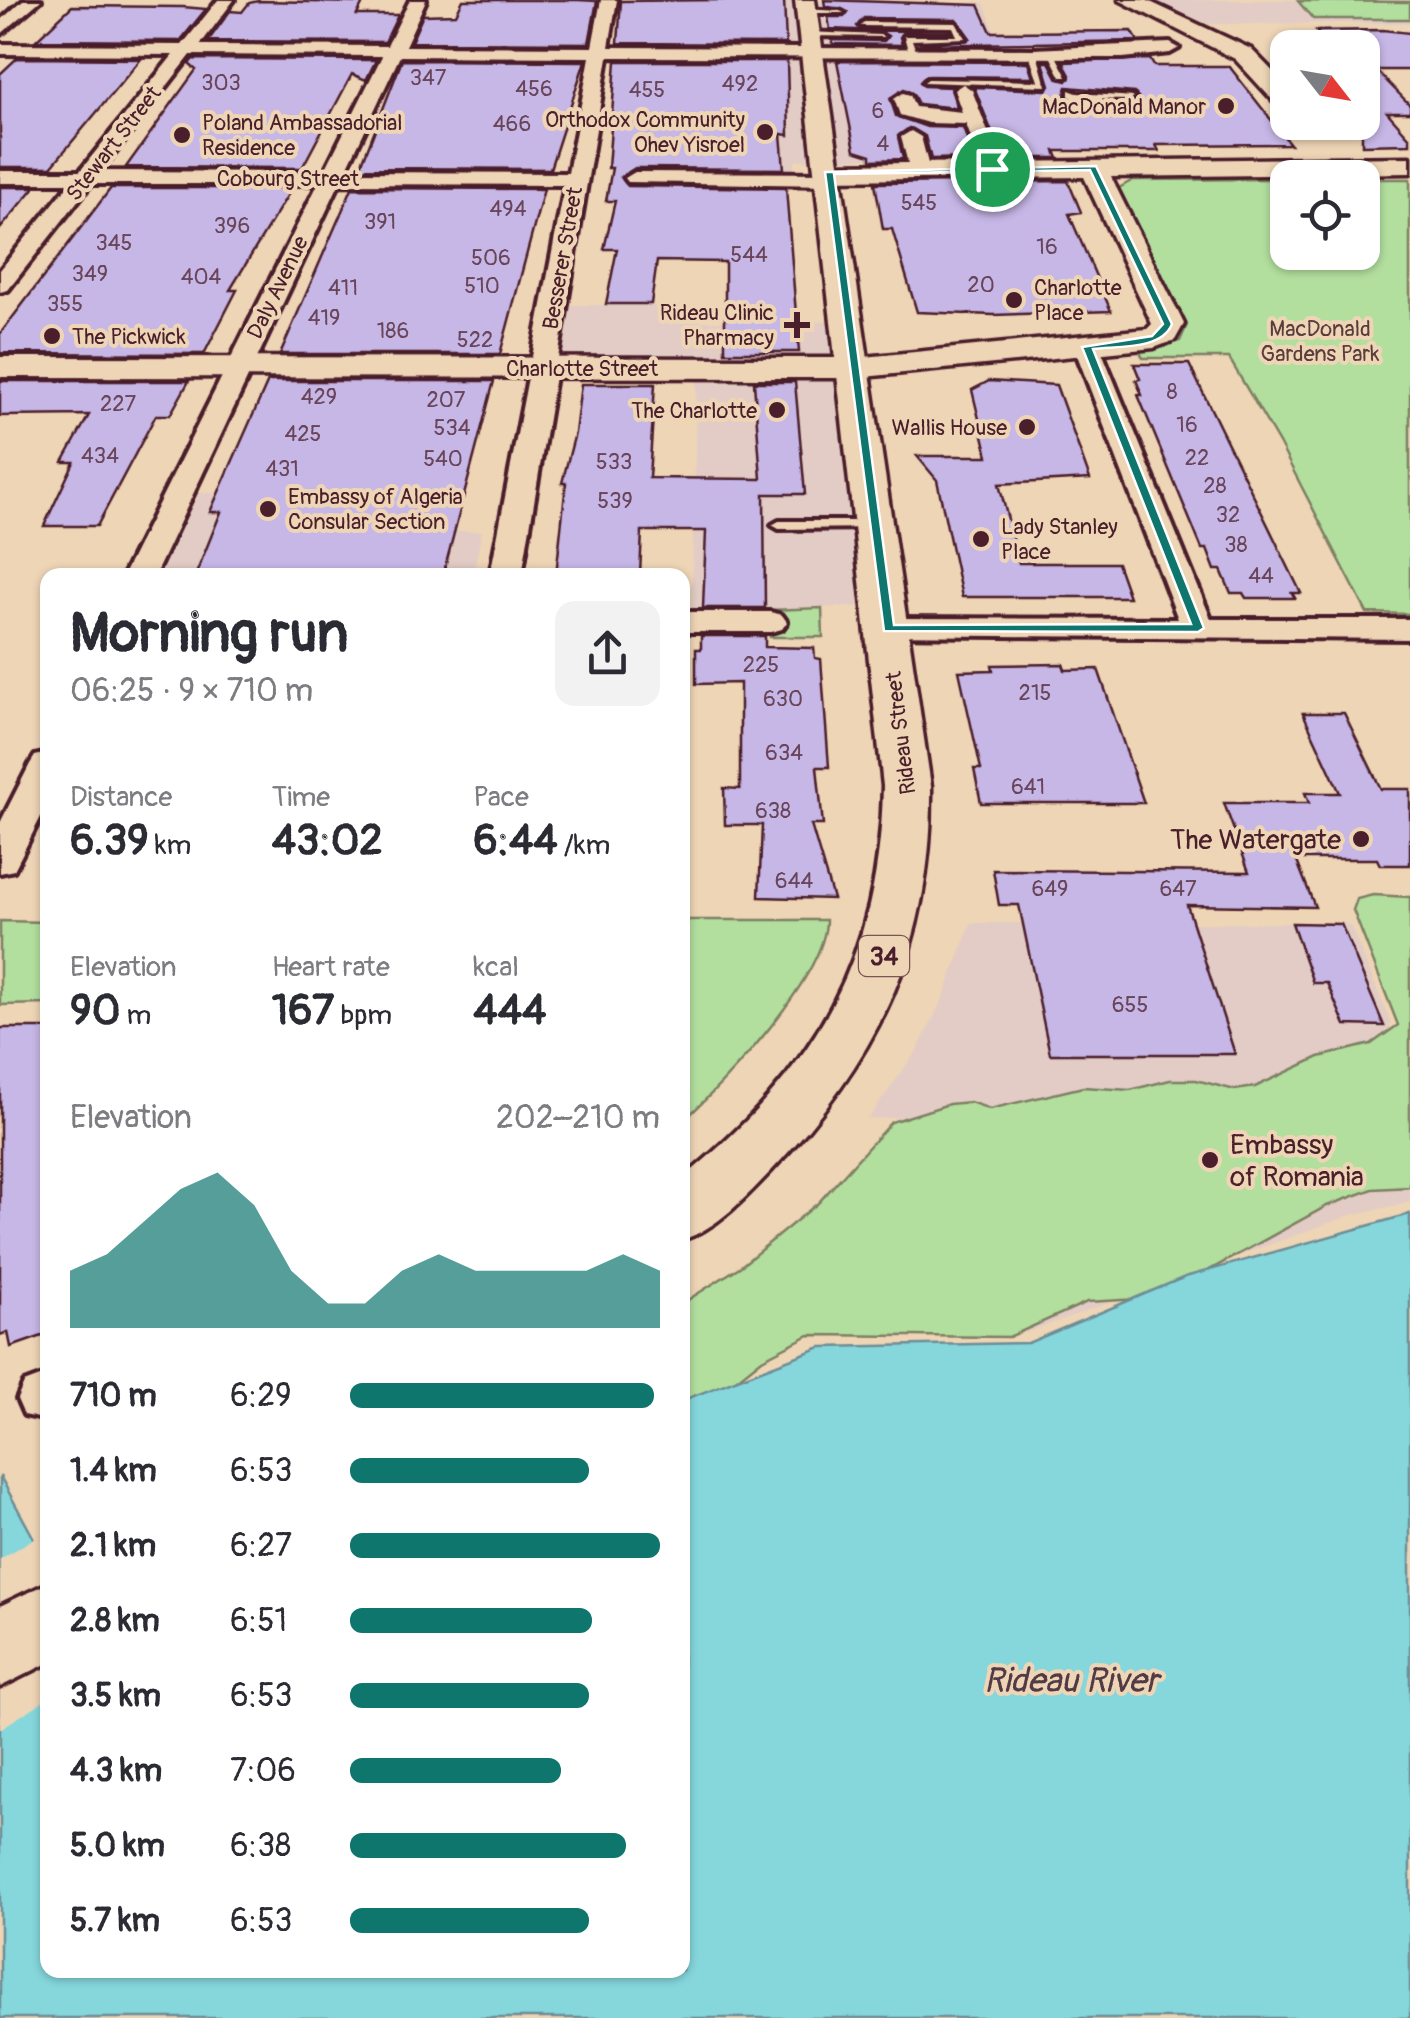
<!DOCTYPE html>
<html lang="en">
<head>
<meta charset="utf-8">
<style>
  :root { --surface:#fff; --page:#f2f2f3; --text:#2b2b33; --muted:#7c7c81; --accent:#0f766e }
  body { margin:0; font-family:Pangolin,sans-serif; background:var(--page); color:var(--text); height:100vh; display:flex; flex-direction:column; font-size:38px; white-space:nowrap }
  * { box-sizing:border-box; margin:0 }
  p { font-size:32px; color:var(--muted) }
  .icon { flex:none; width:55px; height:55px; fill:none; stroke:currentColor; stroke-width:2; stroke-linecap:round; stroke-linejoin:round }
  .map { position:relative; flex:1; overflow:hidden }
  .details { position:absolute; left:40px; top:568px; width:650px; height:1410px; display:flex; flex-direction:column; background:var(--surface); border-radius:20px; box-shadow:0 2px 8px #0004 }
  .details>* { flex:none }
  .needle { width:65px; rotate:121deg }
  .controls { position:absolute; left:1270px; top:30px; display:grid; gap:20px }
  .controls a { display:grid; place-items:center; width:110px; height:110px; border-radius:20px; background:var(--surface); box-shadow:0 2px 8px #0004; font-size:50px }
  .pin { position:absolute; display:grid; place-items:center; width:85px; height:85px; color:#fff; margin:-42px; border:5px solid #fff; border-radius:50%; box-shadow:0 2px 10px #0007 }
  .round { display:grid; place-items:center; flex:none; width:105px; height:105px; border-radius:20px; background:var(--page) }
  .headline { display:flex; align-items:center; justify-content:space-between; height:170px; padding:0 30px }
  h1 { font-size:55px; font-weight:700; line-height:75px }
  .stats { display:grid; grid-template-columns:repeat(3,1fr); gap:15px; height:170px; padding:10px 30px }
  .stats div { display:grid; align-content:center }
  .stats b { font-size:42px; font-weight:700 }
  .stats small { font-size:28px; font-weight:400 }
  .stats p { font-size:28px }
  .chart { height:280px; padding:20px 30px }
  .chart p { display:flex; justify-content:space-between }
  .chart svg { width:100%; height:180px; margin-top:10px; fill:var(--accent); opacity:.7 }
  ul { padding:0 30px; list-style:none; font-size:32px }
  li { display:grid; grid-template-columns:160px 120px 1fr; align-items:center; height:75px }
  li i { height:25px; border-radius:12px; background:var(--accent) }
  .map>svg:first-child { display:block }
  .built { fill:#e2ccc5 }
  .green { fill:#b2df9e; stroke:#7e7f64; stroke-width:2.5 }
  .water { fill:#85d7dc; stroke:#6d8d95; stroke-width:2.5 }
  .pier { fill:#eed5b6 }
  .building { fill:#c7b7e7; stroke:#4a1f2b; stroke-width:2.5; fill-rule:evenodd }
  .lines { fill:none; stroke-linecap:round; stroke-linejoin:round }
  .lane-casing { stroke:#4a1f2b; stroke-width:8 }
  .street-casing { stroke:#4a1f2b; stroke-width:8 }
  .secondary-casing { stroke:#4a1f2b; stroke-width:7 }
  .primary-casing { stroke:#4a1f2b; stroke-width:7 }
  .lane { fill:#eed5b6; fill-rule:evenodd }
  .street { fill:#eed5b6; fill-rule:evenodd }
  .secondary { fill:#eed5b6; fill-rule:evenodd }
  .primary { fill:#eed5b6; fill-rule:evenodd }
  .route { fill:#0f766e; stroke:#fff; stroke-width:2.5; fill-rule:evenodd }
  .poi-dot { fill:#4a1f2b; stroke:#eed5b6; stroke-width:4 }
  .labels { text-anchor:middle; stroke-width:8; stroke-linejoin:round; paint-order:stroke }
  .number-label { font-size:22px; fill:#69455a }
  .far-poi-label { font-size:22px; fill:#4a1f2b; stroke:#eed5b6; text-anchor:end }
  .far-street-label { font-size:22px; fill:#4a1f2b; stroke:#eed5b6 }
  .far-park-label { font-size:22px; fill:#5a3c3c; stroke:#eed5b6 }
  .shield { fill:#eed5b6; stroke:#7b5655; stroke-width:2.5 }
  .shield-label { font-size:25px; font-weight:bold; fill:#4a1f2b }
  .poi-label { font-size:28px; fill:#4a1f2b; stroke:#eed5b6; text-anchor:end }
  .near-water-label { font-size:35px; font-style:italic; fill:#533b46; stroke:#eed5b6 }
</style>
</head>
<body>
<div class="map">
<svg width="1410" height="2018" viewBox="0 0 1410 2018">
  <rect width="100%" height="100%" fill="#eed5b6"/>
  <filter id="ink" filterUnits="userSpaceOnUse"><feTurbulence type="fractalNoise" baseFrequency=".01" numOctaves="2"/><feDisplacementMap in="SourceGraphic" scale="20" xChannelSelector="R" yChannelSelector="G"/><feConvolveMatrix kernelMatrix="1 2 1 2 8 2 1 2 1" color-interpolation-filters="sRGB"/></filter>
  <g filter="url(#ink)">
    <path class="built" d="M706,0l278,3 17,45h-101l7,55 25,53 -136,4 -3,9 -56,2v-17l-45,-80 2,-19h38v-27h-26z
      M1151,0h259v23l-202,1z
      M555,305h144v16l149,1 37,283 -115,5 1,12h-80l6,-254h-154z
      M199,493l151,1 7,37h125l-9,44h-314z
      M971,923h374l6,4 40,96 -2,3 21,53v123l-59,13 -326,118 -20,-221 -137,7 50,-70 27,-55z"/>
    <path class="green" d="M1298,1l112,1v17h-97z
      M1287,179l1,73h74l1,-73h47v435l-43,-1 -88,-170 -50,-85h-86l-5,-10 42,-7 7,-16 -68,-137 14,-8z
      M822,608l1,29h-53v-27z
      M1373,895l37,2v290l-37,2 -46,17 -169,92 -71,4 -78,35 -200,-2 -47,24 -41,33 -38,16v-105l58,-37 77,-63 73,-81 58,-18 21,-2 20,7 93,-22 47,3 40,-10h26l39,10 20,-3 64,-30 52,-13 27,-19 -45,-115 4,-11z
      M683,920h143c0,56 -102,164 -143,201z
      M0,921l47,1v82l-47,1z"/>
    <path class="water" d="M1410,1214v804h-1410v-542l38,70 9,-1 1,425h634l1,-570 138,-53 207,-4 157,-66z"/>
    <path class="pier" d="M38,1536l3,5 7,-1 -1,159 -47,30v-170z"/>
    <path class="building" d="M463,0h115l19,1 -8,42 -178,-1 12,-27 33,-1z
      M726,0h58l2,44 -168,-1 3,-42z
      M824,0l155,5 12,27 141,-1 6,10 -220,4 52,-7 -14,-19 -92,-1 -7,8 4,4 90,2h-47l-4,5 2,8 -69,-1 -1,-4 52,1 4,-5 -8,-5 -50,-2 -2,-12h16l4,-5 -23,-6z
      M258,1l105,2 -6,12h41l-13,27 -177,-1 22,-30 12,1 7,-9z
      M72,6l111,1 23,2 -26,32 -144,-1z
      M1383,30l27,3v37h-34l34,35v7h-23l23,26v6l-48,1v-97h-31l-15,-17z
      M17,58l124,1 -90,108h-51v-93z
      M193,59l183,1 -10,20 -14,-6 -50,94 -176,-1 70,-97 -7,-6z
      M1150,59l4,7h75l61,78 -134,1 3,6h-104l3,7h-56l-28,-71 72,3 4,-5 -7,-23h6l9,17 9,2 3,-6 -7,-13zM1067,87l67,6 4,4 -8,7 -57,-1 -8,-7z
      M402,60l183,1 -35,108 -190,-1z
      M616,61h171l2,74 -8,-1 3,35 -149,-1 -14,9 7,9 158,2 13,164h-74v-90l-68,-1 -6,43h-45l11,-55h-13l11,-48h-9l6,-33h-4z
      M837,61l191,1 5,15 -107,-1 -6,6 4,4 28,1 4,21 -38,-4 -5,-10 -9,-5 -14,9 6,18 31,11 36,1 11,30 -43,1 -6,-23 -16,-8 -11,8 5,23 -32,1v-5l-16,-5z
      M1068,181l13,31 -12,2 42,97 -117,4 -77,-3 -25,-83h-9l-8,-46z
      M0,187h35l-35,42z
      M111,188h181l-62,102h7l-33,64 -204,-1v-19z
      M352,188l192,1 -44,165h-220z
      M1134,364h55l112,229h-9l3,5h-49l-3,-5h-12l-10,-23h-6l-8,-21h-5l-64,-154h4l-6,-15 4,-1z
      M0,381h189l-19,34h-14l-59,111h-53l30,-64h-11l26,-47 -89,1z
      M268,381h226l-51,194 -247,-1 25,-62h-11z
      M989,381l67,4 34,94 -91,5 20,79h98l12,34h-167l-25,-117 -20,-24h71l-16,-66z
      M754,382h41l10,112h-41l1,114h-62l3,-77h-64l-2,44h-84l10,-92h-4l13,-50 6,-49h74l-6,94 112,1z
      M701,636h64v11l49,1 1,10 6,1 8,108h-12l6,58h-12l22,74 -74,-2 3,-72h-37l-1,-37 16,1v-106l-44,1v-35h5z
      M1063,664l2,6 33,-1 46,134h-163l-7,-34h7l-22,-98 34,-1 -1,-5z
      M1303,713h41l37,76h29v76h-30l-3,-6h-81l19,48 -128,-2 48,149h-185l-31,-149h-20l-6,-35 256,2 -25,-69h85l-4,-10h35z
      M1292,923l49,1 43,102 -39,-1 -18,-42h-14z
      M0,1028h48v306l-37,13 -3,-15 -8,3z"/>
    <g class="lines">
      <defs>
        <path id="lane" d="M803,9l37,2 4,2h-38z
          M864,22l92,1 10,15 -54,2 5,14 -4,2 -4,-2 -5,-18h53l-4,-9 -92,-1z
          M806,32l74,3 4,2 -75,-1z
          M1033,52l4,2 9,32 -122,-4 4,-3 110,2 -9,-27z
          M1048,52h6l13,25h-6z
          M1069,90l8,3 57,4 -4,3 -57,-1 -4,-3z
          M874,521l7,4 -2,3 -100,1 -7,-4 7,-4z"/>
        <path id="street" d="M23,0h18l-41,35v-14z
          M218,0h16l-34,45 187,1 23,-46h16l-21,46 187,1 9,-47h16l-8,47 424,2 137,-6 9,5 -9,5 -47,5 -515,-1 -86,518h-32l75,-390 -226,-1 -184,391h-32l195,-391h-227l-83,106 -8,2v-22l70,-87h-70v-12h80l93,-116 -173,-1v-10l182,1zM191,55l191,1 -58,116 -223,-1zM400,56l190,1 -22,116 -223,-1z
          M963,84l9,6 30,79 -3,4 -7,2 -10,-6 -16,-45 -38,-1 -28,-8 -6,-16 9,-6 7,2 5,12 47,5 -8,-22z
          M911,131l10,6 9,34 -3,4 -7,2 -10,-6 -9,-34z
          M635,172l195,1 10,6 -10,6 -202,-3 -3,-4z
          M1087,339l13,8 111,272h199v20l-534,-4 -4,-7 4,-7 12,-3 290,1 -104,-272z
          M682,612h89l11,3 5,7 -5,7 -11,3h-89z
          M48,753v50l-34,67 -14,3v-50l30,-59 5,-8z
          M48,1374v46l-24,-5 -7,-16 7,-16z"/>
        <path id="secondary" d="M1119,0h27l105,49 37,38v22l-9,-2 -44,-48z
          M1410,157v16l-299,4 73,147 -9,16 -21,8 -300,30 -854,-1v-20l854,1 293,-29 5,-5 -68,-147 -255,3 -13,-8 13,-8z"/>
        <path id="primary" d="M795,0h20l116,786c2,158 -51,270 -159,384 -26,27 -54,58 -90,70v-61c134,-110 198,-219 201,-393z
          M48,1583v80l-48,24v-81z"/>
      </defs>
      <use href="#lane" class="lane-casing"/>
      <use href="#street" class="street-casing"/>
      <use href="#secondary" class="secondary-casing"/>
      <use href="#primary" class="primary-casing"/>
      <use href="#lane" class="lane"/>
      <use href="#street" class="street"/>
      <use href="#secondary" class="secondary"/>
      <use href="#primary" class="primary"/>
    </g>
  </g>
  <path class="route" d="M1096,166l76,158c-10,26 -54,22 -79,25l111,279 -6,4 -314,-1 -59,-459zM1090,170l73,154 -11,12 -70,11 109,277 -297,1 -60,-451z"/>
  <g class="poi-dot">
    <circle cx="1226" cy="106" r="10"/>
    <circle cx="765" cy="132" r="10"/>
    <circle cx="182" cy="135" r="10"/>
    <circle cx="1014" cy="300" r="10"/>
    <path d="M792 310h10v10h10v10h-10v10h-10v-10h-10v-10h10z"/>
    <circle cx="52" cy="336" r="10"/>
    <circle cx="777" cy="410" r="10"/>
    <circle cx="1027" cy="427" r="10"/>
    <circle cx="268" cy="509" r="10"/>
    <circle cx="981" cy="539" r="10"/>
    <circle cx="1361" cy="839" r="10"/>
    <circle cx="1210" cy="1160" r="10"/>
  </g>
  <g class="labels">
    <g class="number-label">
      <text x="428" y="85">347</text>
      <text x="221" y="90">303</text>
      <text x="740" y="91">492</text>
      <text x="534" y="96">456</text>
      <text x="647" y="97">455</text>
      <text x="878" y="118">6</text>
      <text x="512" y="131">466</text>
      <text x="883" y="151">4</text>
      <text x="919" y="210">545</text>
      <text x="508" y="216">494</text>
      <text x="380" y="229">391</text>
      <text x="232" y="233">396</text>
      <text x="114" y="250">345</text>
      <text x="1047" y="254">16</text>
      <text x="749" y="262">544</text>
      <text x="491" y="265">506</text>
      <text x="90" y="281">349</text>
      <text x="201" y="284">404</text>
      <text x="981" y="292">20</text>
      <text x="482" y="293">510</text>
      <text x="343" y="295">411</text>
      <text x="65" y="311">355</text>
      <text x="324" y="325">419</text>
      <text x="393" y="338">186</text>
      <text x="475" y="347">522</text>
      <text x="1172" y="399">8</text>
      <text x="319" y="404">429</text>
      <text x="446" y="407">207</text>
      <text x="118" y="411">227</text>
      <text x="1187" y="432">16</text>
      <text x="452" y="435">534</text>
      <text x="303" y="441">425</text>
      <text x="100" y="463">434</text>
      <text x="1197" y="465">22</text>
      <text x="443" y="466">540</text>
      <text x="614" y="469">533</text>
      <text x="282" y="476">431</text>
      <text x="1215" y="493">28</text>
      <text x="615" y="508">539</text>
      <text x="1228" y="522">32</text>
      <text x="1236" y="552">38</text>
      <text x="1261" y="583">44</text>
      <text x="761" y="672">225</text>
      <text x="1035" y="700">215</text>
      <text x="783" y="706">630</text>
      <text x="784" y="760">634</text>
      <text x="1028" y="794">641</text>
      <text x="773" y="818">638</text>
      <text x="794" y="888">644</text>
      <text x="1050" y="896">649</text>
      <text x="1178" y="896">647</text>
      <text x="1130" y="1012">655</text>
    </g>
    <g class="far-poi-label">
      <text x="1206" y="114">MacDonald Manor</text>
      <text x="745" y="127">Orthodox Community<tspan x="745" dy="25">Ohev Yisroel</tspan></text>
      <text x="202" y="130" text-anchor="start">Poland Ambassadorial<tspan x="202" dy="25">Residence</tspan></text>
      <text x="1034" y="295" text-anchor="start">Charlotte<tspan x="1034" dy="25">Place</tspan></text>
      <text x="774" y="320">Rideau Clinic<tspan x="774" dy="25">Pharmacy</tspan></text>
      <text x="72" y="344" text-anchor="start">The Pickwick</text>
      <text x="757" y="418">The Charlotte</text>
      <text x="1007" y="435">Wallis House</text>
      <text x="288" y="504" text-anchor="start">Embassy of Algeria<tspan x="288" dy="25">Consular Section</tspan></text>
      <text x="1001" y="534" text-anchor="start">Lady Stanley<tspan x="1001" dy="25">Place</tspan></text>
    </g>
    <g class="far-street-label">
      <text transform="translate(113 143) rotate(-52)" y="8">Stewart Street</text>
      <text x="288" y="186">Cobourg Street</text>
      <text transform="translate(562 258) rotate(-80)" y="8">Besserer Street</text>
      <text transform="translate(277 287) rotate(-64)" y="8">Daly Avenue</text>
      <text x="582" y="376">Charlotte Street</text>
      <text transform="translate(900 733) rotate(-97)" y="8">Rideau Street</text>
    </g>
    <g class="far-park-label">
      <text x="1320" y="336">MacDonald<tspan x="1320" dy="25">Gardens Park</tspan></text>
    </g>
    <rect class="shield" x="859" y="936" width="50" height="40" rx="8"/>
    <g class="shield-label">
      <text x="884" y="965">34</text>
    </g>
    <g class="poi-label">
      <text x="1341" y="849">The Watergate</text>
      <text x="1230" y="1154" text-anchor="start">Embassy<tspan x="1230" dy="32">of Romania</tspan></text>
    </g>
    <g class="near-water-label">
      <text x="1071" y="1692">Rideau River</text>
    </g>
  </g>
</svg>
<div class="controls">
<a><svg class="needle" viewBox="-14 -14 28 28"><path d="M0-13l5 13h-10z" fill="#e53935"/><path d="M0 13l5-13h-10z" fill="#7c7c81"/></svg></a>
<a><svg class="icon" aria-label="locate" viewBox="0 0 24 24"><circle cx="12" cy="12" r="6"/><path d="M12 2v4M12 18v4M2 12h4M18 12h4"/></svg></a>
</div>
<div class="pin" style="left:992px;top:169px;background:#1e9e55"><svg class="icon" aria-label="arrive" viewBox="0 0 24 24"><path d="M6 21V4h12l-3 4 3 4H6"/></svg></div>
<section class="details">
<div class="headline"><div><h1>Morning run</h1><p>06:25 · 9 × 710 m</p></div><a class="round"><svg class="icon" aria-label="share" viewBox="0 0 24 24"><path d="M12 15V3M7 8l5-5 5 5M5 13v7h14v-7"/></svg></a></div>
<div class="stats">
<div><p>Distance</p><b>6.39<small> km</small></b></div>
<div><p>Time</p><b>43:02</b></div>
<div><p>Pace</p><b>6:44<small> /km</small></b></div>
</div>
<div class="stats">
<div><p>Elevation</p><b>90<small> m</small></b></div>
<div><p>Heart rate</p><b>167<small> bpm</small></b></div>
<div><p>kcal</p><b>444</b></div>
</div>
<div class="chart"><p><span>Elevation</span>202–210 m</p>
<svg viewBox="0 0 160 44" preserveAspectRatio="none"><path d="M0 44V30L10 26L20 18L30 10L40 6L50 14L60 30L70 38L80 38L90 30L100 26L110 30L120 30L130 30L140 30L150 26L160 30V44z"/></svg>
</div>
<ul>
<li><b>710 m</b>6:29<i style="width:98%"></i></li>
<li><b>1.4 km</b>6:53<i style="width:77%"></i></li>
<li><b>2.1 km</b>6:27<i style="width:100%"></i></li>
<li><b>2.8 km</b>6:51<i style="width:78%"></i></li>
<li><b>3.5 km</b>6:53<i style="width:77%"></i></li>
<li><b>4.3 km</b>7:06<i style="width:68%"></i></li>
<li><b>5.0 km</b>6:38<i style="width:89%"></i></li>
<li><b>5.7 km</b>6:53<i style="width:77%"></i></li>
</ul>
</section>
</div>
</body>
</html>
